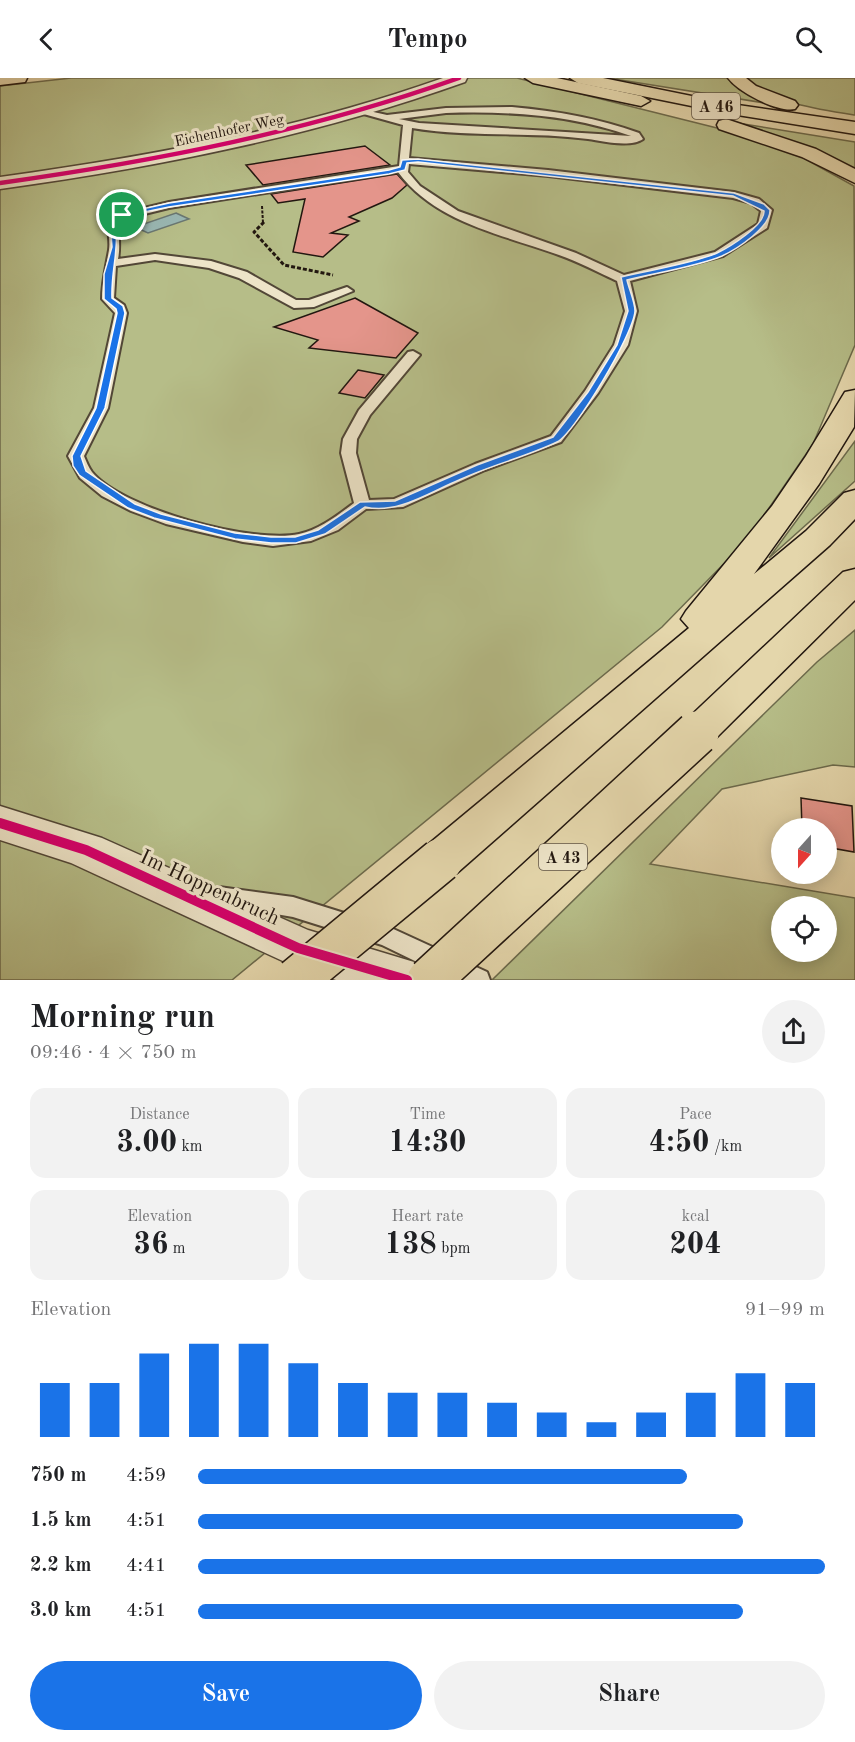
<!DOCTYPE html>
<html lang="en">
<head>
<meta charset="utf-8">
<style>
  :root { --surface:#fff; --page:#f2f2f2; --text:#202124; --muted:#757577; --accent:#1a73e8 }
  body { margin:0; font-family:"Old Standard TT",serif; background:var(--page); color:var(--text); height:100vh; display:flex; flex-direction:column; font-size:22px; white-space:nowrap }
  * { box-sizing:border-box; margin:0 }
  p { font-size:20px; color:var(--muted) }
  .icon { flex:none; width:33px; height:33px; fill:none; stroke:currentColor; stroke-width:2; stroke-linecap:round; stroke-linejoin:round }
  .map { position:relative; height:902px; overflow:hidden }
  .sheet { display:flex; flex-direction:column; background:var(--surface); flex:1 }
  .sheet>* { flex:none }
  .needle { width:39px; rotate:201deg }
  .fabs { position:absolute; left:771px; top:740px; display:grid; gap:12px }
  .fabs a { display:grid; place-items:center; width:66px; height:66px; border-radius:50%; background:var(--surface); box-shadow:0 3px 15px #0003; font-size:30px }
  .pin { position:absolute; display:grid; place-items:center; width:51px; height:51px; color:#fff; margin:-26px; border:3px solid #fff; border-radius:50%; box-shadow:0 2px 6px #0007 }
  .round { display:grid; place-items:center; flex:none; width:63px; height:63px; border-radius:32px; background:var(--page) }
  .headline { display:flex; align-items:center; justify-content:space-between; height:102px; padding:0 30px }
  h1 { font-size:33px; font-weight:800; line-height:45px }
  .figures { display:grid; grid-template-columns:repeat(3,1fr); gap:9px; height:102px; padding:6px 30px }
  .figures div { display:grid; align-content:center; border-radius:15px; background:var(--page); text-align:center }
  .figures b { font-size:30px; font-weight:800 }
  .figures small { font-size:16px; font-weight:400 }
  .figures p { font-size:16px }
  .chart { height:168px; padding:12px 30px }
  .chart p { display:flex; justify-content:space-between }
  .chart svg { width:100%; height:108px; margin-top:6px; stroke:var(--accent); stroke-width:6 }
  .action { display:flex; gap:12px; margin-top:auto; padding:12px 30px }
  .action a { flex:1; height:69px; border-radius:36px; background:var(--accent); color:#fff; font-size:24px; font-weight:800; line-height:69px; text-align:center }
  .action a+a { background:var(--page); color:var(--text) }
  ul { padding:0 30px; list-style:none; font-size:20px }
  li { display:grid; grid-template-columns:96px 72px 1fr; align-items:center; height:45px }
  li i { height:15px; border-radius:8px; background:var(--accent) }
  header { display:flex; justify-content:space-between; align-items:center; height:78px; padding:0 30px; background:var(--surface); font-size:27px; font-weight:800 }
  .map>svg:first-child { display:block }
  .green { fill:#b6bd88; stroke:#6c6a4c; stroke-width:1.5; fill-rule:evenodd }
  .water { fill:#99b7b3; stroke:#697772; stroke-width:1.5 }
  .building { fill:#e4958b; stroke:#221710; stroke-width:1.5 }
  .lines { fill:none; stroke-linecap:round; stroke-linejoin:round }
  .lane-casing { stroke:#524737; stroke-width:4 }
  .street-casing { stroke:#524737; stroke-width:3 }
  .primary-casing { stroke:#221710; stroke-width:3 }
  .highway-casing { stroke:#221710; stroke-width:3 }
  .path-far1 { stroke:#221710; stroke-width:2; stroke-dasharray:3 1.5; stroke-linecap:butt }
  .path { stroke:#221710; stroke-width:3; stroke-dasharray:4 2; stroke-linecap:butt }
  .lane { fill:#ede4c8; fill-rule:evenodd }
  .street { fill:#ede4c8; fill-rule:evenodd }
  .primary { fill:#e4d6ab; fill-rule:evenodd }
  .highway { fill:#e4d6ab; fill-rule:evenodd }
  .highway-bridge-casing { stroke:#221710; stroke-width:46; stroke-linecap:butt }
  .highway-bridge { stroke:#e4d6ab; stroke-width:43 }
  .cycleway-far1-casing { stroke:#ede4c8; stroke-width:7 }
  .cycleway-casing { stroke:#ede4c8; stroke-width:14 }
  .cycleway-far1 { stroke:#d6006c; stroke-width:4.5 }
  .cycleway { stroke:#d6006c; stroke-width:10 }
  .route { fill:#1a73e8; stroke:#fff; stroke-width:1.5; fill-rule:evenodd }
  .labels { text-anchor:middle; stroke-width:6; stroke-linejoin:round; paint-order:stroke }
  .far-street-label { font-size:15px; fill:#221710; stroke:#ede4c8 }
  .shield { fill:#ede4c8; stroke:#5f5447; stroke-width:1.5 }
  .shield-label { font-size:16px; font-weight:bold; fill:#221710 }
  .near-street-label { font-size:21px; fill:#221710; stroke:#ede4c8 }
</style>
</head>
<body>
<header><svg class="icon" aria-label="back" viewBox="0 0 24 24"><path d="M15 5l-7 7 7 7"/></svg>Tempo<svg class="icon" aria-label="search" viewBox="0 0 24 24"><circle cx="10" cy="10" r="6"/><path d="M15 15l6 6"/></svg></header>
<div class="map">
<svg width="855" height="902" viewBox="0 0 855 902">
  <rect width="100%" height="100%" fill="#e4d6ab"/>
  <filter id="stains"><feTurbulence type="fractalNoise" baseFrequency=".00333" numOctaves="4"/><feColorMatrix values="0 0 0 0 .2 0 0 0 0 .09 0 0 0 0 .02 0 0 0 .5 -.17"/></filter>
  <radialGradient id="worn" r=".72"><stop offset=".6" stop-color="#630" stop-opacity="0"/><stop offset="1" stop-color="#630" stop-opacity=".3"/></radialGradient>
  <path class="green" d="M71,0h379l-179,54 -271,49v-95z
    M468,0h49l204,51 77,26 56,31 1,159 -42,99 -66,96 -85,87 -430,353h-232v-793l65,-10 357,-82z
    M608,0h120l13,12 30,14z
    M748,0h107v37c-27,-4 -92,-13 -107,-37z
    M725,43l130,21v32z
    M855,363v40l-86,77z
    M855,552v137l-22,-2 -111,24 -72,75 205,34v82h-363l325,-318zM782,828h44v45h-44z"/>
  <path class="water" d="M176,135l13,6 -41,14 -13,-6z"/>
  <path class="building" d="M365,68l25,19 -127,20 -17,-20z
    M397,96l10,11 -15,13 -43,19 10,4 -28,12 17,2 -25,22 -30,-5 12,-53 -27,4 -7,-9z
    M355,220l63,35 -22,25 -87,-10 9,-8 -44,-13z
    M358,292l26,5 -19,23 -26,-5z
    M801,720l51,8 2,46 -28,-5v-19h-24z"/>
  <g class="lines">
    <defs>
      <path id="lane" d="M512,29c45,4 86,11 127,26l4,6c-13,9 -40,2 -55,0 -57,-8 -118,-1 -176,-11l-3,30 139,12 186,22 25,7 13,11 -5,18 -44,28 -93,25 7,30 -9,34 -30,48 -37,49 -76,28 -82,37 -37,2 -28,21 -27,11 -38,5 -30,-4 -77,-18 -35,-13 -29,-15 -22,-18 -12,-22 26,-48 21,-95 -13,-14c0,-18 4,-32 7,-49 2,-13 -4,-22 2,-34l58,-14 230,-36 4,-41 -43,-12v-4l27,6 59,-7zM446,35c64,-2 125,2 185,23l-212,-13 -20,-4zM409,86l139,12 185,22 18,5 10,8 -3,13 -43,28 -91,23 -48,-22 -118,-42 -38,-25 -12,-14zM398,94c38,51 103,62 161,83 20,7 39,17 58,26l8,30 -11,34 -29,46 -34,45 -76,28 -81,35 -25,1 -13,-47 1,-14 13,-24 50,-60 -7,-4 -5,1 -49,58 -16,29 -2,14 13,50c-16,12 -35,27 -55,31 -46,10 -177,-25 -207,-62 -3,-4 -6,-11 -8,-16l24,-48 19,-95 -3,-8 -10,-7 2,-32 39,-6 54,8 30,10 55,30 20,-1 39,-16 -6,-4 -38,13h-13l-49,-28 -36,-11 -56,-7 -37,5c3,-14 -1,-26 2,-39l49,-12z
        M219,809l74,10 96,30 98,45 3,8h-36l-72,-35 -89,-28 -82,-14 -4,-7 4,-7z"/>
      <path id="street" d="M443,0h24l-2,4c-151,54 -306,85 -465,107v-12c151,-21 299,-48 443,-99z
        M0,728l102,32 206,92 116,35 8,15h-96l-38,-12 -227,-105 -71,-23z"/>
      <path id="primary" d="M525,0h32l84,18 9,5 -9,5 -108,-23z"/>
      <path id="highway" d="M0,0h27l-2,4 -25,3z
        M570,0h33l128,26 124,18v12l-124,-20 -153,-31z
        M728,0h18l10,8 39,15 3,4 -3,4c-17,4 -57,-17 -67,-31z
        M726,41l90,30 39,20v14l-53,-26 -83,-28 -2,-4 2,-4z
        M855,312l-1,37 -35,57 -65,90 52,-43 38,-38 11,-3v29l-25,26 -373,328 -16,5 -16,-5 -6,-13 6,-13 264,-219 -8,-9 5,-8 86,-105 34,-50 39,-64z
        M855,491v31l-144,143 -14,4 -14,-4 -6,-10 6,-10 160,-151z"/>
    </defs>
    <use href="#lane" class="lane-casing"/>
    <use href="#street" class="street-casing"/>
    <use href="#primary" class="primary-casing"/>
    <use href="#highway" class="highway-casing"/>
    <path class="path-far1" d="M262,128l1,17"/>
    <path class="path" d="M264,144l-10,10 30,33 49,10"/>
    <use href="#lane" class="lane"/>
    <use href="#street" class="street"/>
    <use href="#primary" class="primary"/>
    <use href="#highway" class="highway"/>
    <defs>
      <path id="highway-bridge" d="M296,902l145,-120
        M429,902l268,-247"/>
    </defs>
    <use href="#highway-bridge" class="highway-bridge-casing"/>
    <use href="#highway-bridge" class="highway-bridge"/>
    <defs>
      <path id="cycleway-far1" d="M0,105c157,-22 310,-52 459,-105"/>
      <path id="cycleway" d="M0,745l86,27 212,98 109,32"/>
    </defs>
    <use href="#cycleway-far1" class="cycleway-far1-casing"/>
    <use href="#cycleway" class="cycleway-casing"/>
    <use href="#cycleway-far1" class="cycleway-far1"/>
    <use href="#cycleway" class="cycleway"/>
  </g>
  <path class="route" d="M418,81l316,34 30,11 6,6c1,17 -33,39 -48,46 -26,11 -67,17 -95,24 2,9 8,22 8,31 -1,22 -60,122 -78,131 -31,15 -66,23 -98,38 -29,12 -62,35 -94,27l-40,27 -29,9h-25l-36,-4 -81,-21 -26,-10 -49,-33 -6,-9 -1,-10 24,-48 21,-95 -1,-4 -12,-10v-25l8,-27 -2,-26 10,-7 49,-11 220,-33 11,-3 2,-7zM418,84l315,34 31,15c1,14 -34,36 -47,42 -26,11 -68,17 -96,24l7,34 -11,34 -29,47 -35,45 -76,28 -82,36 -35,1 -42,28 -23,7h-24l-36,-4 -74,-19 -26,-10 -49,-33 -5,-15 24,-48 20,-95 -2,-7 -11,-8c-1,-28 7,-46 4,-75l9,-7 44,-9 220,-33 16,-4 2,-7z"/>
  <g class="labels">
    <g class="far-street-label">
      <text transform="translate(229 52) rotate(-12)" y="5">Eichenhofer Weg</text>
    </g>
    <g class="shield">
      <rect x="692" y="15" width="48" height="26" rx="4.5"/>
      <rect x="539" y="766" width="48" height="26" rx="4.5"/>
    </g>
    <g class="shield-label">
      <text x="716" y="34">A 46</text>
      <text x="563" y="785">A 43</text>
    </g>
    <g class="near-street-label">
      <text transform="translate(210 809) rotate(25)" y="7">Im Hoppenbruch</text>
    </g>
  </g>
  <rect width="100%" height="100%" filter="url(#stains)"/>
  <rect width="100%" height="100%" fill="url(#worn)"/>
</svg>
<div class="fabs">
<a><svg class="needle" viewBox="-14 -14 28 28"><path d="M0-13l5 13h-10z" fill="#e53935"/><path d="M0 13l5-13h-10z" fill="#757577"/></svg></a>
<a><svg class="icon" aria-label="locate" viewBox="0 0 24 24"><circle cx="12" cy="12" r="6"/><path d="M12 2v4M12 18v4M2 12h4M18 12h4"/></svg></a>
</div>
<div class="pin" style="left:122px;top:137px;background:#1e9e55"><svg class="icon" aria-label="arrive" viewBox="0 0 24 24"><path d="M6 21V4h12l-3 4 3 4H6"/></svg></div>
</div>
<section class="sheet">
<div class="headline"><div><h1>Morning run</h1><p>09:46 · 4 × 750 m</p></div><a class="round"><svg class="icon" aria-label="share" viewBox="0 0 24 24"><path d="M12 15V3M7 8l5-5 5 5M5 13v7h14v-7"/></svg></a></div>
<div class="figures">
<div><p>Distance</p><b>3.00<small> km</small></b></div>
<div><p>Time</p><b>14:30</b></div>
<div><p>Pace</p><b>4:50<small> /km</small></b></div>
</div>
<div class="figures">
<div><p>Elevation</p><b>36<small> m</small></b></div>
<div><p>Heart rate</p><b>138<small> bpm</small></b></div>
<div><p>kcal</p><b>204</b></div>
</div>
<div class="chart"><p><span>Elevation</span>91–99 m</p>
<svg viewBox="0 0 160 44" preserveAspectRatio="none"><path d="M5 44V22M15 44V22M25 44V10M35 44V6M45 44V6M55 44V14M65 44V22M75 44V26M85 44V26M95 44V30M105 44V34M115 44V38M125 44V34M135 44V26M145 44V18M155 44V22"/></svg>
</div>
<ul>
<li><b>750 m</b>4:59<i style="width:78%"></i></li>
<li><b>1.5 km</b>4:51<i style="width:87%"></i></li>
<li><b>2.2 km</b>4:41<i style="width:100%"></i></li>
<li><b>3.0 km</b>4:51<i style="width:87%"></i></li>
</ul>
<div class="action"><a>Save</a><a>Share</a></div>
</section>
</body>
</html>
